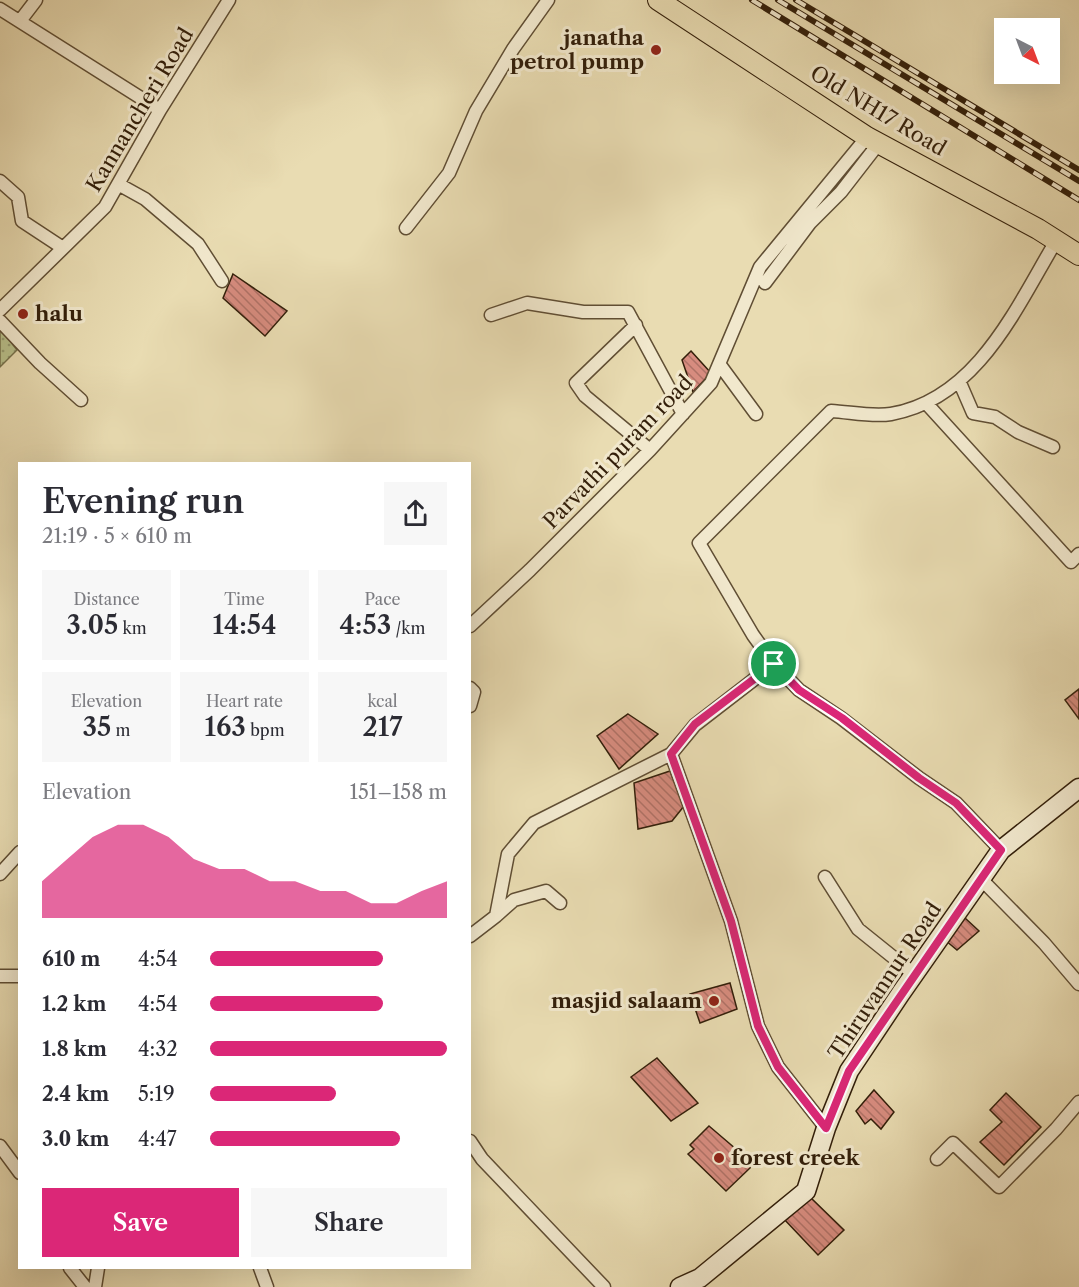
<!DOCTYPE html>
<html lang="en">
<head>
<meta charset="utf-8">
<style>
  :root { --surface:#fff; --page:#f7f7f7; --text:#2b2b33; --muted:#7c7c81; --accent:#db2777 }
  body { margin:0; font-family:"Libre Caslon Text",serif; background:var(--page); color:var(--text); height:100vh; display:flex; flex-direction:column; font-size:22px; white-space:nowrap }
  * { box-sizing:border-box; margin:0 }
  p { font-size:20px; color:var(--muted) }
  .icon { flex:none; width:33px; height:33px; fill:none; stroke:currentColor; stroke-width:2; stroke-linecap:round; stroke-linejoin:round }
  .map { position:relative; flex:1; overflow:hidden }
  .drawer { position:absolute; left:18px; top:462px; width:453px; height:807px; display:flex; flex-direction:column; background:var(--surface); border-radius:0px; box-shadow:0 6px 24px #0002 }
  .drawer>* { flex:none }
  .needle { width:39px; rotate:138deg }
  .tools { position:absolute; left:994px; top:18px; display:grid; gap:12px }
  .tools a { display:grid; place-items:center; width:66px; height:66px; border-radius:0px; background:var(--surface); box-shadow:0 6px 24px #0002; font-size:30px }
  .pin { position:absolute; display:grid; place-items:center; width:51px; height:51px; color:#fff; margin:-26px; border:3px solid #fff; border-radius:50%; box-shadow:0 2px 6px #0007 }
  .round { display:grid; place-items:center; flex:none; width:63px; height:63px; border-radius:0px; background:var(--page) }
  .overview { display:flex; align-items:center; justify-content:space-between; height:102px; padding:0 24px }
  h1 { font-size:33px; font-weight:600; line-height:45px }
  .stats { display:grid; grid-template-columns:repeat(3,1fr); gap:9px; height:102px; padding:6px 24px }
  .stats div { display:grid; align-content:center; border-radius:0px; background:var(--page); text-align:center }
  .stats b { font-size:26px; font-weight:600 }
  .stats small { font-size:16px; font-weight:400 }
  .stats p { font-size:16px }
  .chart { height:168px; padding:12px 24px }
  .chart p { display:flex; justify-content:space-between }
  .chart svg { width:100%; height:108px; margin-top:6px; fill:var(--accent); opacity:.7 }
  .button { display:flex; gap:12px; margin-top:auto; padding:12px 24px }
  .button a { flex:1; height:69px; border-radius:0px; background:var(--accent); color:#fff; font-size:24px; font-weight:600; line-height:69px; text-align:center }
  .button a+a { background:var(--page); color:var(--text) }
  ul { padding:0 24px; list-style:none; font-size:20px }
  li { display:grid; grid-template-columns:96px 72px 1fr; align-items:center; height:45px }
  li i { height:15px; border-radius:8px; background:var(--accent) }
  .map>svg:first-child { display:block }
  .park { fill:url(#park-dots); stroke:#76704a; stroke-width:1.5 }
  .building { fill:url(#building-back-hatch); stroke:#331f0a; stroke-width:1.5 }
  .lines { fill:none; stroke-linecap:round; stroke-linejoin:round }
  .street-casing { stroke:#604e34; stroke-width:15 }
  .secondary-casing { stroke:#331f0a; stroke-width:21 }
  .primary-casing { stroke:#331f0a; stroke-width:22 }
  .street { stroke:#f1e8cd; stroke-width:12 }
  .secondary { stroke:#f1e8cd; stroke-width:18 }
  .primary { stroke:#e9dcb2; stroke-width:20 }
  .rail-casing { stroke:#331f0a; stroke-width:6 }
  .rail { stroke:#f1e8cd; stroke-width:4; stroke-dasharray:11; stroke-linecap:butt }
  .route-casing { stroke:#fff; stroke-width:12 }
  .route { stroke:#db2777; stroke-width:8 }
  .poi-dot { fill:#8f2418; stroke:#f1e8cd; stroke-width:2 }
  .labels { text-anchor:middle; stroke-width:6; stroke-linejoin:round; paint-order:stroke }
  .poi-label { font-size:21px; font-weight:bold; fill:#331f0a; stroke:#f1e8cd; text-anchor:end }
  .street-label { font-size:21px; fill:#331f0a; stroke:#f1e8cd }
</style>
</head>
<body>
<div class="map">
<svg width="1079" height="1287" viewBox="0 0 1079 1287">
  <defs>
    <pattern id="park-dots" width="8" height="8" patternUnits="userSpaceOnUse" patternTransform="scale(1.5)"><rect width="8" height="8" fill="#b8c08b"/><path d="M2 2h.1M6 6h.1" fill="none" stroke="#969b70" stroke-width="1.8" stroke-linecap="round"/></pattern>
    <pattern id="building-back-hatch" width="6" height="6" patternUnits="userSpaceOnUse" patternTransform="scale(1.5)"><rect width="6" height="6" fill="#d78c7f"/><path d="M-1 5l2 2M0 0l6 6M5-1l2 2" fill="none" stroke="#af7266"/></pattern>
  </defs>
  <rect width="100%" height="100%" fill="#e9dcb2"/>
  <filter id="stains"><feTurbulence type="fractalNoise" baseFrequency=".00333" numOctaves="4"/><feColorMatrix values="0 0 0 0 .2 0 0 0 0 .09 0 0 0 0 .02 0 0 0 .5 -.17"/></filter>
  <radialGradient id="worn" r=".72"><stop offset=".6" stop-color="#630" stop-opacity="0"/><stop offset="1" stop-color="#630" stop-opacity=".3"/></radialGradient>
  <path class="park" d="M0,328l17,22 -17,17z"/>
  <path class="building" d="M233,274l54,37 -22,25 -42,-38z
    M691,351l20,22 -18,19 -11,-32z
    M1079,689v30l-14,-19z
    M628,714l30,20 -39,35 -22,-33z
    M670,771l14,35 -12,15 -34,8 -4,-46z
    M965,918l14,13 -22,19 -12,-10z
    M730,983l7,26 -37,14 -10,-29z
    M657,1058l41,45 -27,18 -40,-44z
    M874,1090l20,22 -13,17 -10,-10 -6,5 -9,-13z
    M1006,1093l35,34 -37,38 -24,-23 22,-20 -12,-12z
    M709,1126l41,35v7l-24,23 -38,-37 6,-5 -4,-4z
    M810,1197l34,33 -26,25 -34,-36z"/>
  <g class="lines">
    <defs>
      <path id="street" d="M0,9l160,101
        M20,21l16,-21
        M0,181l18,16 4,24 41,27
        M118,184l27,15 53,45 24,37
        M406,228l43,-55 27,-62 37,-62 35,-49
        M765,283l45,-60 31,-31 38,-49
        M0,310l105,-103 55,-97 69,-110
        M491,315l36,-12 56,9h45l55,102
        M0,321l40,42 41,37
        M636,325l-60,58 9,13 65,54
        M720,365l36,49
        M960,383l13,30 22,4 23,15 35,15
        M926,403l145,159 8,-8
        M470,626l60,-56 120,-120 61,-67 49,-116 107,-130
        M470,688l4,4 -4,14
        M671,754l60,167 27,105 20,41 48,61
        M1001,850l-45,-47 -37,-25 -78,-60 -42,-28 -25,-26 -21,-29 -54,-92 132,-132c19,1 41,6 60,3 86,-15 125,-106 165,-173
        M0,874l20,-22
        M825,877l33,52 56,45
        M981,879l63,64 35,41
        M496,916l18,-16 32,-9 14,12
        M470,936l26,-20 12,-62 26,-31 137,-69 24,-29 79,-61
        M0,976h20
        M470,1141l12,18 122,128
        M0,1146l20,27
        M937,1159l16,-16 46,44 57,-58 23,-27
        M70,1268l15,19
        M260,1268l7,19
        M95,1287l3,-19"/>
      <path id="secondary" d="M680,1287l20,-9 106,-87 20,-63 23,-57 52,-78 100,-143 78,-62"/>
      <path id="primary" d="M658,0l209,137 171,92 41,26"/>
    </defs>
    <use href="#street" class="street-casing"/>
    <use href="#secondary" class="secondary-casing"/>
    <use href="#primary" class="primary-casing"/>
    <use href="#street" class="street"/>
    <use href="#secondary" class="secondary"/>
    <use href="#primary" class="primary"/>
    <defs>
      <path id="rail" d="M752,0l327,200
        M778,0l301,181
        M796,0l283,170"/>
    </defs>
    <use href="#rail" class="rail-casing"/>
    <use href="#rail" class="rail"/>
  </g>
  <g class="lines">
    <defs>
      <path id="route" d="M774,664l25,26 43,28 77,60 37,25 45,47 -152,221 -23,57 -48,-61 -20,-41 -27,-105 -60,-167 24,-30z"/>
    </defs>
    <use href="#route" class="route-casing"/>
    <use href="#route" class="route"/>
  </g>
  <g class="poi-dot">
    <circle cx="656" cy="50" r="6"/>
    <circle cx="23" cy="314" r="6"/>
    <circle cx="714" cy="1001" r="6"/>
    <circle cx="719" cy="1158" r="6"/>
  </g>
  <g class="labels">
    <g class="poi-label">
      <text x="644" y="45">janatha<tspan x="644" dy="24">petrol pump</tspan></text>
      <text x="35" y="321" text-anchor="start">halu</text>
      <text x="702" y="1008">masjid salaam</text>
      <text x="731" y="1165" text-anchor="start">forest creek</text>
    </g>
    <g class="street-label">
      <text transform="translate(140 110) rotate(-59)" y="7">Kannancheri Road</text>
      <text transform="translate(878 111) rotate(31)" y="7">Old NH17 Road</text>
      <text transform="translate(618 452) rotate(-46)" y="7">Parvathi puram road</text>
      <text transform="translate(885 981) rotate(-56)" y="7">Thiruvannur Road</text>
    </g>
  </g>
  <rect width="100%" height="100%" filter="url(#stains)"/>
  <rect width="100%" height="100%" fill="url(#worn)"/>
</svg>
<div class="tools">
<a><svg class="needle" viewBox="-14 -14 28 28"><path d="M0-13l5 13h-10z" fill="#e53935"/><path d="M0 13l5-13h-10z" fill="#7c7c81"/></svg></a>
</div>
<div class="pin" style="left:774px;top:664px;background:#1e9e55"><svg class="icon" aria-label="arrive" viewBox="0 0 24 24"><path d="M6 21V4h12l-3 4 3 4H6"/></svg></div>
<section class="drawer">
<div class="overview"><div><h1>Evening run</h1><p>21:19 · 5 × 610 m</p></div><a class="round"><svg class="icon" aria-label="share" viewBox="0 0 24 24"><path d="M12 15V3M7 8l5-5 5 5M5 13v7h14v-7"/></svg></a></div>
<div class="stats">
<div><p>Distance</p><b>3.05<small> km</small></b></div>
<div><p>Time</p><b>14:54</b></div>
<div><p>Pace</p><b>4:53<small> /km</small></b></div>
</div>
<div class="stats">
<div><p>Elevation</p><b>35<small> m</small></b></div>
<div><p>Heart rate</p><b>163<small> bpm</small></b></div>
<div><p>kcal</p><b>217</b></div>
</div>
<div class="chart"><p><span>Elevation</span>151–158 m</p>
<svg viewBox="0 0 160 44" preserveAspectRatio="none"><path d="M0 44V29L10 20L20 11L30 6L40 6L50 11L60 20L70 24L80 24L90 29L100 29L110 33L120 33L130 38L140 38L150 33L160 29V44z"/></svg>
</div>
<ul>
<li><b>610 m</b>4:54<i style="width:73%"></i></li>
<li><b>1.2 km</b>4:54<i style="width:73%"></i></li>
<li><b>1.8 km</b>4:32<i style="width:100%"></i></li>
<li><b>2.4 km</b>5:19<i style="width:53%"></i></li>
<li><b>3.0 km</b>4:47<i style="width:80%"></i></li>
</ul>
<div class="button"><a>Save</a><a>Share</a></div>
</section>
</div>
</body>
</html>
